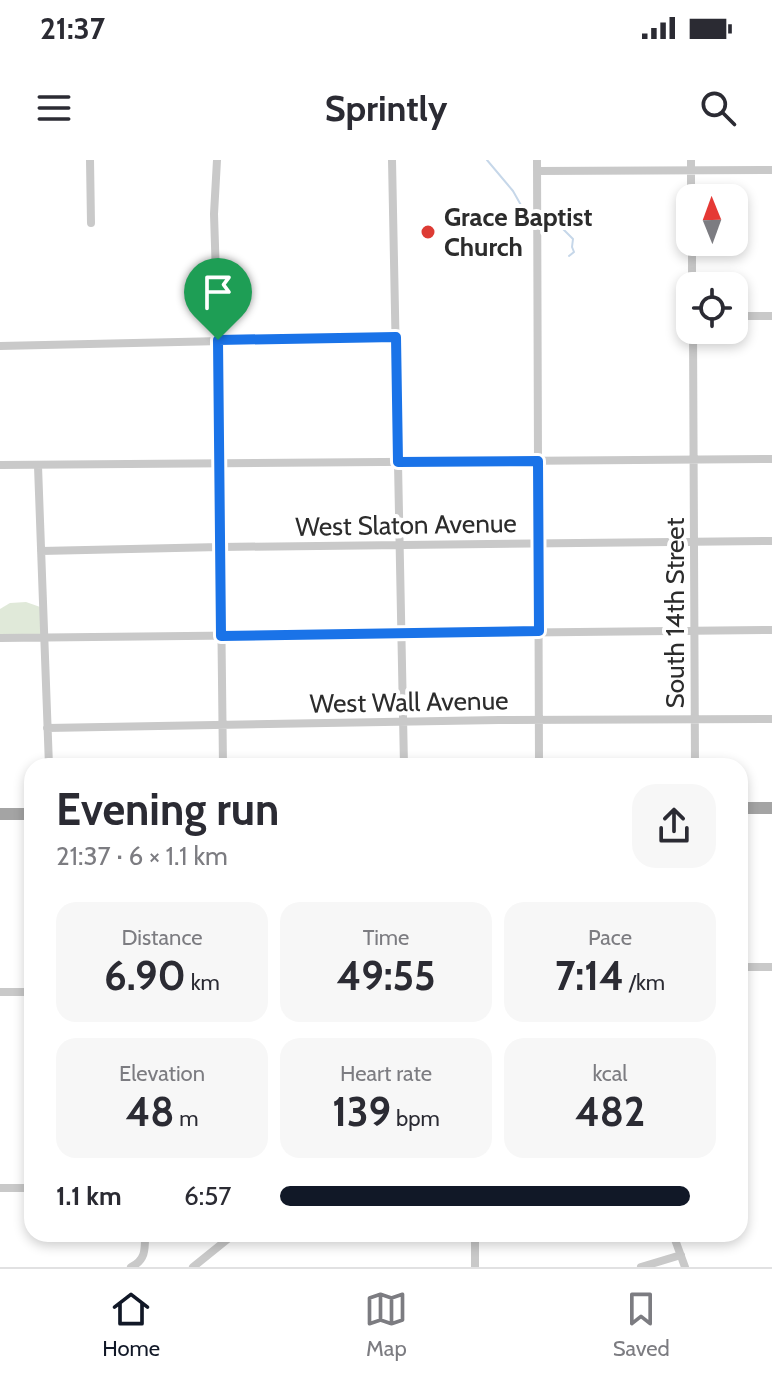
<!DOCTYPE html>
<html lang="en">
<head>
<meta charset="utf-8">
<style>
  :root { --surface:#fff; --page:#f7f7f7; --text:#2b2b33; --muted:#7c7c81; --line:#e1e1e2; --accent:#111827 }
  body { margin:0; font-family:Cabin,sans-serif; background:var(--page); color:var(--text); height:100vh; display:flex; flex-direction:column; font-size:30px; white-space:nowrap }
  * { box-sizing:border-box; margin:0 }
  p { font-size:26px; color:var(--muted) }
  .icon { flex:none; width:44px; height:44px; fill:none; stroke:currentColor; stroke-width:2; stroke-linecap:round; stroke-linejoin:round }
  .map { position:relative; flex:1; overflow:hidden }
  .details { position:absolute; left:24px; top:598px; width:724px; height:484px; display:flex; flex-direction:column; background:var(--surface); border-radius:24px; box-shadow:0 4px 12px #0003 }
  .details>* { flex:none }
  .needle { width:52px; rotate:359deg }
  .fabs { position:absolute; left:676px; top:24px; display:grid; gap:16px }
  .fabs a { display:grid; place-items:center; width:72px; height:72px; border-radius:16px; background:var(--surface); box-shadow:0 4px 12px #0003; font-size:40px }
  .pin { position:absolute; display:grid; place-items:center; width:68px; height:68px; color:#fff; margin:-82px -34px; border-radius:50% 50% 50% 0; rotate:-45deg; box-shadow:0 0 8px #0007 }
  .pin .icon { rotate:45deg }
  .round { display:grid; place-items:center; flex:none; width:84px; height:84px; border-radius:24px; background:var(--page) }
  .overview { display:flex; align-items:center; justify-content:space-between; height:136px; padding:0 32px }
  h1 { font-size:44px; font-weight:700; line-height:60px }
  .metrics { display:grid; grid-template-columns:repeat(3,1fr); gap:12px; height:136px; padding:8px 32px }
  .metrics div { display:grid; align-content:center; border-radius:20px; background:var(--page); text-align:center }
  .metrics b { font-size:40px; font-weight:700 }
  .metrics small { font-size:22px; font-weight:400 }
  .metrics p { font-size:22px }
  ul { padding:0 32px; list-style:none; font-size:26px }
  li { display:grid; grid-template-columns:128px 96px 1fr; align-items:center; height:60px }
  li i { height:20px; border-radius:10px; background:var(--accent) }
  .status { display:flex; justify-content:space-between; align-items:center; height:56px; padding:0 40px; background:var(--surface); direction:ltr }
  .status svg { height:22px; fill:currentColor }
  header { display:flex; justify-content:space-between; align-items:center; height:104px; padding:0 32px; background:var(--surface); font-size:36px; font-weight:700 }
  .tabs { display:flex; justify-content:space-around; align-items:center; height:112px; border-top:2px solid var(--line); background:var(--surface); font-size:22px; color:var(--muted) }
  .tabs a { display:grid; justify-items:center; gap:4px }
  .tabs .selected { color:var(--accent) }
  .map>svg:first-child { display:block }
  .green { fill:#e0e9d9 }
  .lines { fill:none; stroke-linecap:round; stroke-linejoin:round }
  .stream { stroke:#c6d7e9; stroke-width:2 }
  .minor { stroke:#c9c9c9; stroke-width:8 }
  .primary { stroke:#a4a4a4; stroke-width:12 }
  .route-casing { stroke:#fff; stroke-width:16 }
  .route { stroke:#1a73e8; stroke-width:10 }
  .poi-dot { fill:#dd3b34; stroke:#fff; stroke-width:3 }
  .labels { text-anchor:middle; stroke-width:8; stroke-linejoin:round; paint-order:stroke }
  .poi-label { font-size:26px; font-weight:bold; fill:#2c2c2c; stroke:#fff; text-anchor:start }
  .street-label { font-size:26px; fill:#2c2c2c; stroke:#fff }
</style>
</head>
<body>
<div class="status"><b>21:37</b><svg viewBox="0 0 49 12"><path d="M0 12V9h3v3zM5 12V6h3v6zM10 12V3h3v9zM15 12V0h3v12zM26 1h20v11H26zM47 4h2v5h-2z"/></svg></div>
<header><svg class="icon" aria-label="menu" viewBox="0 0 24 24"><path d="M4 6h16M4 12h16M4 18h16"/></svg>Sprintly<svg class="icon" aria-label="search" viewBox="0 0 24 24"><circle cx="10" cy="10" r="6"/><path d="M15 15l6 6"/></svg></header>
<div class="map">
<svg width="772" height="1107" viewBox="0 0 772 1107">
  <rect width="100%" height="100%" fill="#fff"/>
  <path class="green" d="M26,442l17,6 1,30h-44v-29l10,-6z"/>
  <g class="lines">
    <path class="stream" d="M487,0l26,31 13,23 9,6
      M541,62l20,5 12,12 -1,8 2,5 -5,4"/>
    <path class="minor" d="M90,0l1,63
      M217,0l-3,54 4,126 5,426
      M392,0l12,606
      M537,0l2,606
      M691,0v38
      M537,11l235,-1
      M692,82v44
      M734,156h38
      M693,170l2,436
      M0,186l396,-9
      M0,305l772,-6
      M38,306l11,300
      M41,391l179,-4 552,-6
      M0,478l772,-8
      M47,568l452,-8 273,-1
      M740,807h32
      M0,832h32
      M0,1028h32
      M475,1074v33
      M673,1074l12,33
      M131,1107c15,-7 14,-18 14,-33
      M193,1107l41,-33
      M641,1107l40,-12"/>
    <path class="primary" d="M740,648h32
      M0,654h32"/>
  </g>
  <g class="lines">
    <defs>
      <path id="route" d="M396,177l2,125 140,-1 1,170 -318,5 -3,-296z"/>
    </defs>
    <use href="#route" class="route-casing"/>
    <use href="#route" class="route"/>
  </g>
  <circle class="poi-dot" cx="428" cy="72" r="8"/>
  <g class="labels">
    <g class="poi-label">
      <text x="444" y="66">Grace Baptist<tspan x="444" dy="30">Church</tspan></text>
    </g>
    <g class="street-label">
      <text transform="translate(406 365) rotate(-1)" y="9">West Slaton Avenue</text>
      <text transform="translate(675 453) rotate(-90)" y="9">South 14th Street</text>
      <text transform="translate(409 542) rotate(-1)" y="9">West Wall Avenue</text>
    </g>
  </g>
</svg>
<div class="fabs">
<a><svg class="needle" viewBox="-14 -14 28 28"><path d="M0-13l5 13h-10z" fill="#e53935"/><path d="M0 13l5-13h-10z" fill="#7c7c81"/></svg></a>
<a><svg class="icon" aria-label="locate" viewBox="0 0 24 24"><circle cx="12" cy="12" r="6"/><path d="M12 2v4M12 18v4M2 12h4M18 12h4"/></svg></a>
</div>
<div class="pin" style="left:218px;top:180px;background:#1e9e55"><svg class="icon" aria-label="arrive" viewBox="0 0 24 24"><path d="M6 21V4h12l-3 4 3 4H6"/></svg></div>
<section class="details">
<div class="overview"><div><h1>Evening run</h1><p>21:37 · 6 × 1.1 km</p></div><a class="round"><svg class="icon" aria-label="share" viewBox="0 0 24 24"><path d="M12 15V3M7 8l5-5 5 5M5 13v7h14v-7"/></svg></a></div>
<div class="metrics">
<div><p>Distance</p><b>6.90<small> km</small></b></div>
<div><p>Time</p><b>49:55</b></div>
<div><p>Pace</p><b>7:14<small> /km</small></b></div>
</div>
<div class="metrics">
<div><p>Elevation</p><b>48<small> m</small></b></div>
<div><p>Heart rate</p><b>139<small> bpm</small></b></div>
<div><p>kcal</p><b>482</b></div>
</div>
<ul>
<li><b>1.1 km</b>6:57<i style="width:94%"></i></li>
</ul>
</section>
</div>
<nav class="tabs">
<a class="selected"><svg class="icon" aria-label="home" viewBox="0 0 24 24"><path d="M3 11l9-7 9 7M6 9v11h12V9"/></svg>Home</a>
<a><svg class="icon" aria-label="map" viewBox="0 0 24 24"><path d="M3 6l6-2 6 2 6-2v14l-6 2-6-2-6 2zM9 4v14M15 6v14"/></svg>Map</a>
<a><svg class="icon" aria-label="saved" viewBox="0 0 24 24"><path d="M7 4h10v16l-5-4-5 4z"/></svg>Saved</a>
</nav>
</body>
</html>
